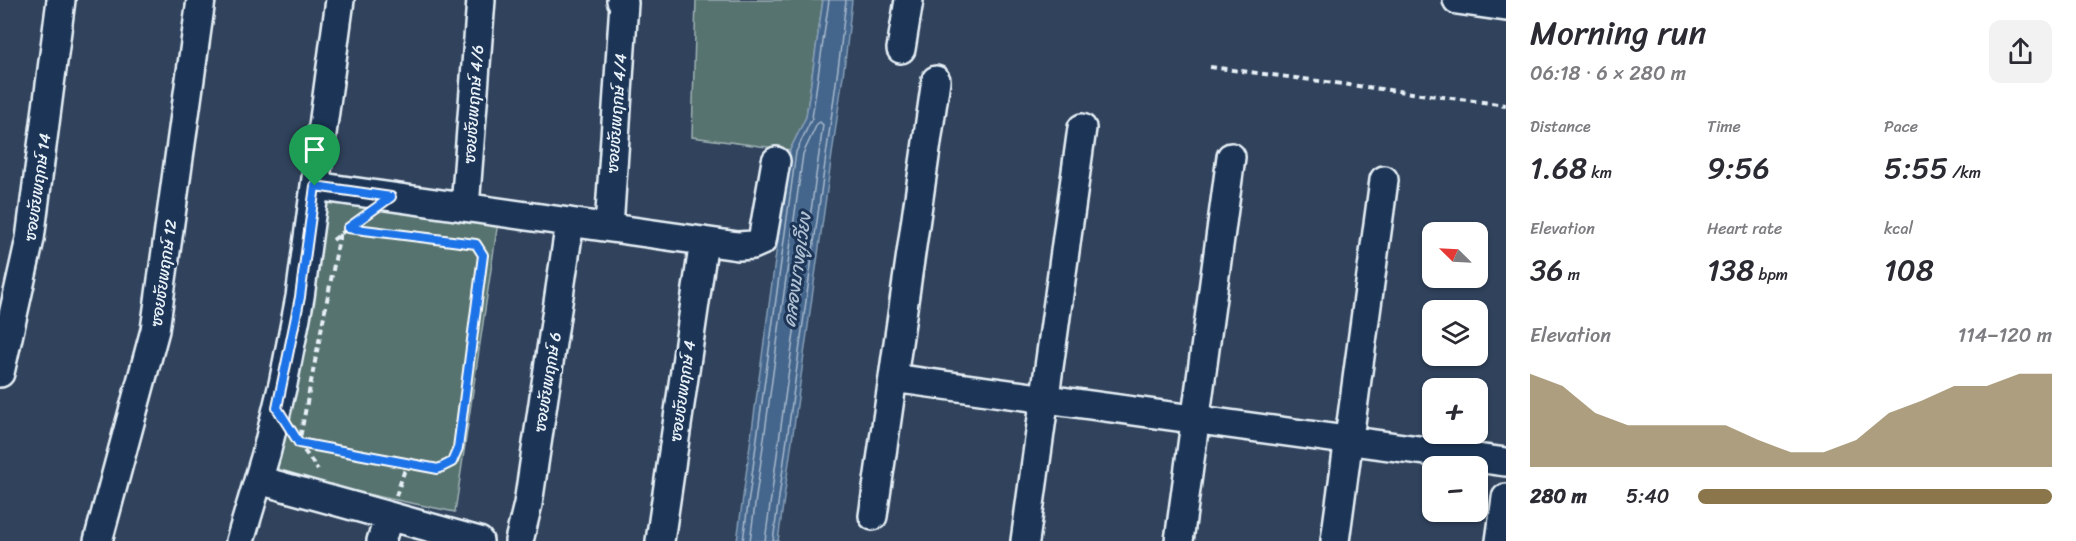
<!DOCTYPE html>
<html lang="en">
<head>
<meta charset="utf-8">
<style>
  :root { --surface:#fff; --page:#f2f2f3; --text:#2b2b33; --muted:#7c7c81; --accent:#8a764a }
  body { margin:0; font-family:Sriracha,"Playpen Sans Thai",sans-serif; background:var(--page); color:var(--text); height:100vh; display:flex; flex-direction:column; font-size:22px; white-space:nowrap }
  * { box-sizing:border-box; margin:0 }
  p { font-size:20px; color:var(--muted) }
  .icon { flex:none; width:33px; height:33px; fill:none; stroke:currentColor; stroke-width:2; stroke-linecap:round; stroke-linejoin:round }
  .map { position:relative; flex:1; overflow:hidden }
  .sheet { display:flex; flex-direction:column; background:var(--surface); width:570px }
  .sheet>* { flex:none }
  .needle { width:39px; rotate:294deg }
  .buttons { position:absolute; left:1422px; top:222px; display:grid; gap:12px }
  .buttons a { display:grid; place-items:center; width:66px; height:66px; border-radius:12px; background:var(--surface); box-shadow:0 2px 4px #0004; font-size:30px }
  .pin { position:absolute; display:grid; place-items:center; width:51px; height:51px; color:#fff; margin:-62px -26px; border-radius:50% 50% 50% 0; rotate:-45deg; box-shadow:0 0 6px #0007 }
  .pin .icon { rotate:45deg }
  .round { display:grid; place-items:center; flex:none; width:63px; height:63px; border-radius:12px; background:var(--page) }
  .overview { display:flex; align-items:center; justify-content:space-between; height:102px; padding:0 24px }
  h1 { font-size:33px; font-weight:600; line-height:45px }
  .figures { display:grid; grid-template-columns:repeat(3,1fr); gap:9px; height:102px; padding:6px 24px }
  .figures div { display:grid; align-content:center }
  .figures b { font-size:30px; font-weight:600 }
  .figures small { font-size:16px; font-weight:400 }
  .figures p { font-size:16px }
  .chart { height:168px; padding:12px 24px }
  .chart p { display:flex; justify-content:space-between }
  .chart svg { width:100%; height:108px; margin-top:6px; fill:var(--accent); opacity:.7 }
  ul { padding:0 24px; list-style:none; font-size:20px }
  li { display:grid; grid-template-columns:96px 72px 1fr; align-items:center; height:45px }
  li i { height:15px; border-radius:8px; background:var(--accent) }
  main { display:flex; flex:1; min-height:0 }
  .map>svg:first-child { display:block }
  .green { fill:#577370; stroke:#a0b2b4; stroke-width:1.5 }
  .water { fill:#45668c; stroke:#869eb7; stroke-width:1.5 }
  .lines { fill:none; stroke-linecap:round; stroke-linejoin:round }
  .shore { stroke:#a7b9cd; stroke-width:1.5 }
  .minor-casing { stroke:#e8f1f8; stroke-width:32 }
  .path { stroke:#e8f1f8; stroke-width:4; stroke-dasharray:6 4.5; stroke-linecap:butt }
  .minor { stroke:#1d3557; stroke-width:27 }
  .route-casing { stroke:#fff; stroke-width:12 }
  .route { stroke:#1a73e8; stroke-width:8 }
  .labels { text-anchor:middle; stroke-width:6; stroke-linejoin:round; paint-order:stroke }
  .street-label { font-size:16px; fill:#e8f1f8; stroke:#1d3557 }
  .water-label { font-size:18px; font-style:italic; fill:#afc0d2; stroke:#1d3557 }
</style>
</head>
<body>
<main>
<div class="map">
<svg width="1506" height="541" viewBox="0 0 1506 541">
  <rect width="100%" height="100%" fill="#30425c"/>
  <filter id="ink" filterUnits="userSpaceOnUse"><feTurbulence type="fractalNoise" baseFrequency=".0167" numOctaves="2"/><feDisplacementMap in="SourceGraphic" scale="12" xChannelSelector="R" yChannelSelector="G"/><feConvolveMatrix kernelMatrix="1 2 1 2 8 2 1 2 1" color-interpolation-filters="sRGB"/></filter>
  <g filter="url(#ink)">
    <path class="green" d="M696,0h127l-17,117 -16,33 -98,-13z
      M325,201l173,21 -43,290 -181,-37z"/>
    <path class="water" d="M823,0h29l-6,54 -68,487h-41l53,-391 16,-33z"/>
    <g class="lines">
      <path class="shore" d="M743,541l53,-389 16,-34 17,-118
        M750,541l53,-387 14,-30 3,-2 3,3 -58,416
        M773,541l67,-487 6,-54"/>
      <defs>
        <path id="minor" d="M1457,0l49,7
          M901,49l8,-49
          M315,186l423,60 15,-1 9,-4 14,-80
          M465,207l16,-207
          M609,227l15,-224 -3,-3
          M0,373l30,-134 31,-239
          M893,378l613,84
          M259,480l220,61
          M873,516l63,-436
          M98,541l57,-211 46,-330
          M240,541l26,-87 17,-70 17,-87 40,-297
          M381,541l8,-25
          M519,541l9,-37 42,-282
          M660,541l44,-300
          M1025,541l57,-413
          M1179,541l52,-384
          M1335,541l49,-361
          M1500,541l6,-43"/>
      </defs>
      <use href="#minor" class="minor-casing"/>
      <path class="path" d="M1210,67l296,38
        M340,234l-41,209 139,26 14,-7 6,-14 25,-193 -7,-11 -128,-17
        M333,240l29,-23
        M298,442l20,28
        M396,496l11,-33"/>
      <use href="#minor" class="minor"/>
    </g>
  </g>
  <g class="lines" filter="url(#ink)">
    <defs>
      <path id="route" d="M315,186l76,11 -43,31 128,16 7,11 -25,193 -6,14 -14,7 -139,-26 -22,-35 23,-111z"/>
    </defs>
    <use href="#route" class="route-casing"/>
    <use href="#route" class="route"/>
  </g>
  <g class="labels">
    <g class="street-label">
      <text transform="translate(473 104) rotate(-86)" y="6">ซอยชัยพฤกษ์ 4/6</text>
      <text transform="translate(616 113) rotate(-86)" y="6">ซอยชัยพฤกษ์ 4/4</text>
      <text transform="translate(37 187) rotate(-82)" y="6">ซอยชัยพฤกษ์ 14</text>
      <text transform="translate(163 273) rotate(-82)" y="6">ซอยชัยพฤกษ์ 12</text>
      <text transform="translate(547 382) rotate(-81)" y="6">ซอยชัยพฤกษ์ 6</text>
      <text transform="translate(682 391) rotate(-82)" y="6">ซอยชัยพฤกษ์ 4</text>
    </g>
    <g class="water-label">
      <text transform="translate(797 270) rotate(-82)" y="6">คลองบางคูเวียง</text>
    </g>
  </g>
</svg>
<div class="buttons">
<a><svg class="needle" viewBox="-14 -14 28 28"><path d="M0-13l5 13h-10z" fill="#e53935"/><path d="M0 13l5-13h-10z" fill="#7c7c81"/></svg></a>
<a><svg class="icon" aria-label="layers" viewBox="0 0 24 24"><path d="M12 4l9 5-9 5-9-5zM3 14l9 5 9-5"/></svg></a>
<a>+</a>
<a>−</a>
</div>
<div class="pin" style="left:315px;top:186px;background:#1e9e55"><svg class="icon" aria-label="arrive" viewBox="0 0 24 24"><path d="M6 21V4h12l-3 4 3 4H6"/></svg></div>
</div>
<section class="sheet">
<div class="overview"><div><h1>Morning run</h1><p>06:18 · 6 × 280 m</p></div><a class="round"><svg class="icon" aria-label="share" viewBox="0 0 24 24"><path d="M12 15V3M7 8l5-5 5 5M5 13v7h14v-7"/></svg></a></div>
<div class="figures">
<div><p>Distance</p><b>1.68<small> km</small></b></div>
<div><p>Time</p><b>9:56</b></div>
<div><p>Pace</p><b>5:55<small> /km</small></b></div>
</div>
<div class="figures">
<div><p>Elevation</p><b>36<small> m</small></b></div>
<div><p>Heart rate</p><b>138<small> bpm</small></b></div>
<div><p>kcal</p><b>108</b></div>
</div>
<div class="chart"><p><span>Elevation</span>114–120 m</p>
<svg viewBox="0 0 160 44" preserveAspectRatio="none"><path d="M0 44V6L10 11L20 22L30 27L40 27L50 27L60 27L70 33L80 38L90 38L100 33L110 22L120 17L130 11L140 11L150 6L160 6V44z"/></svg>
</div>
<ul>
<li><b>280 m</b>5:40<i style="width:100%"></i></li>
</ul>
</section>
</main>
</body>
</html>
